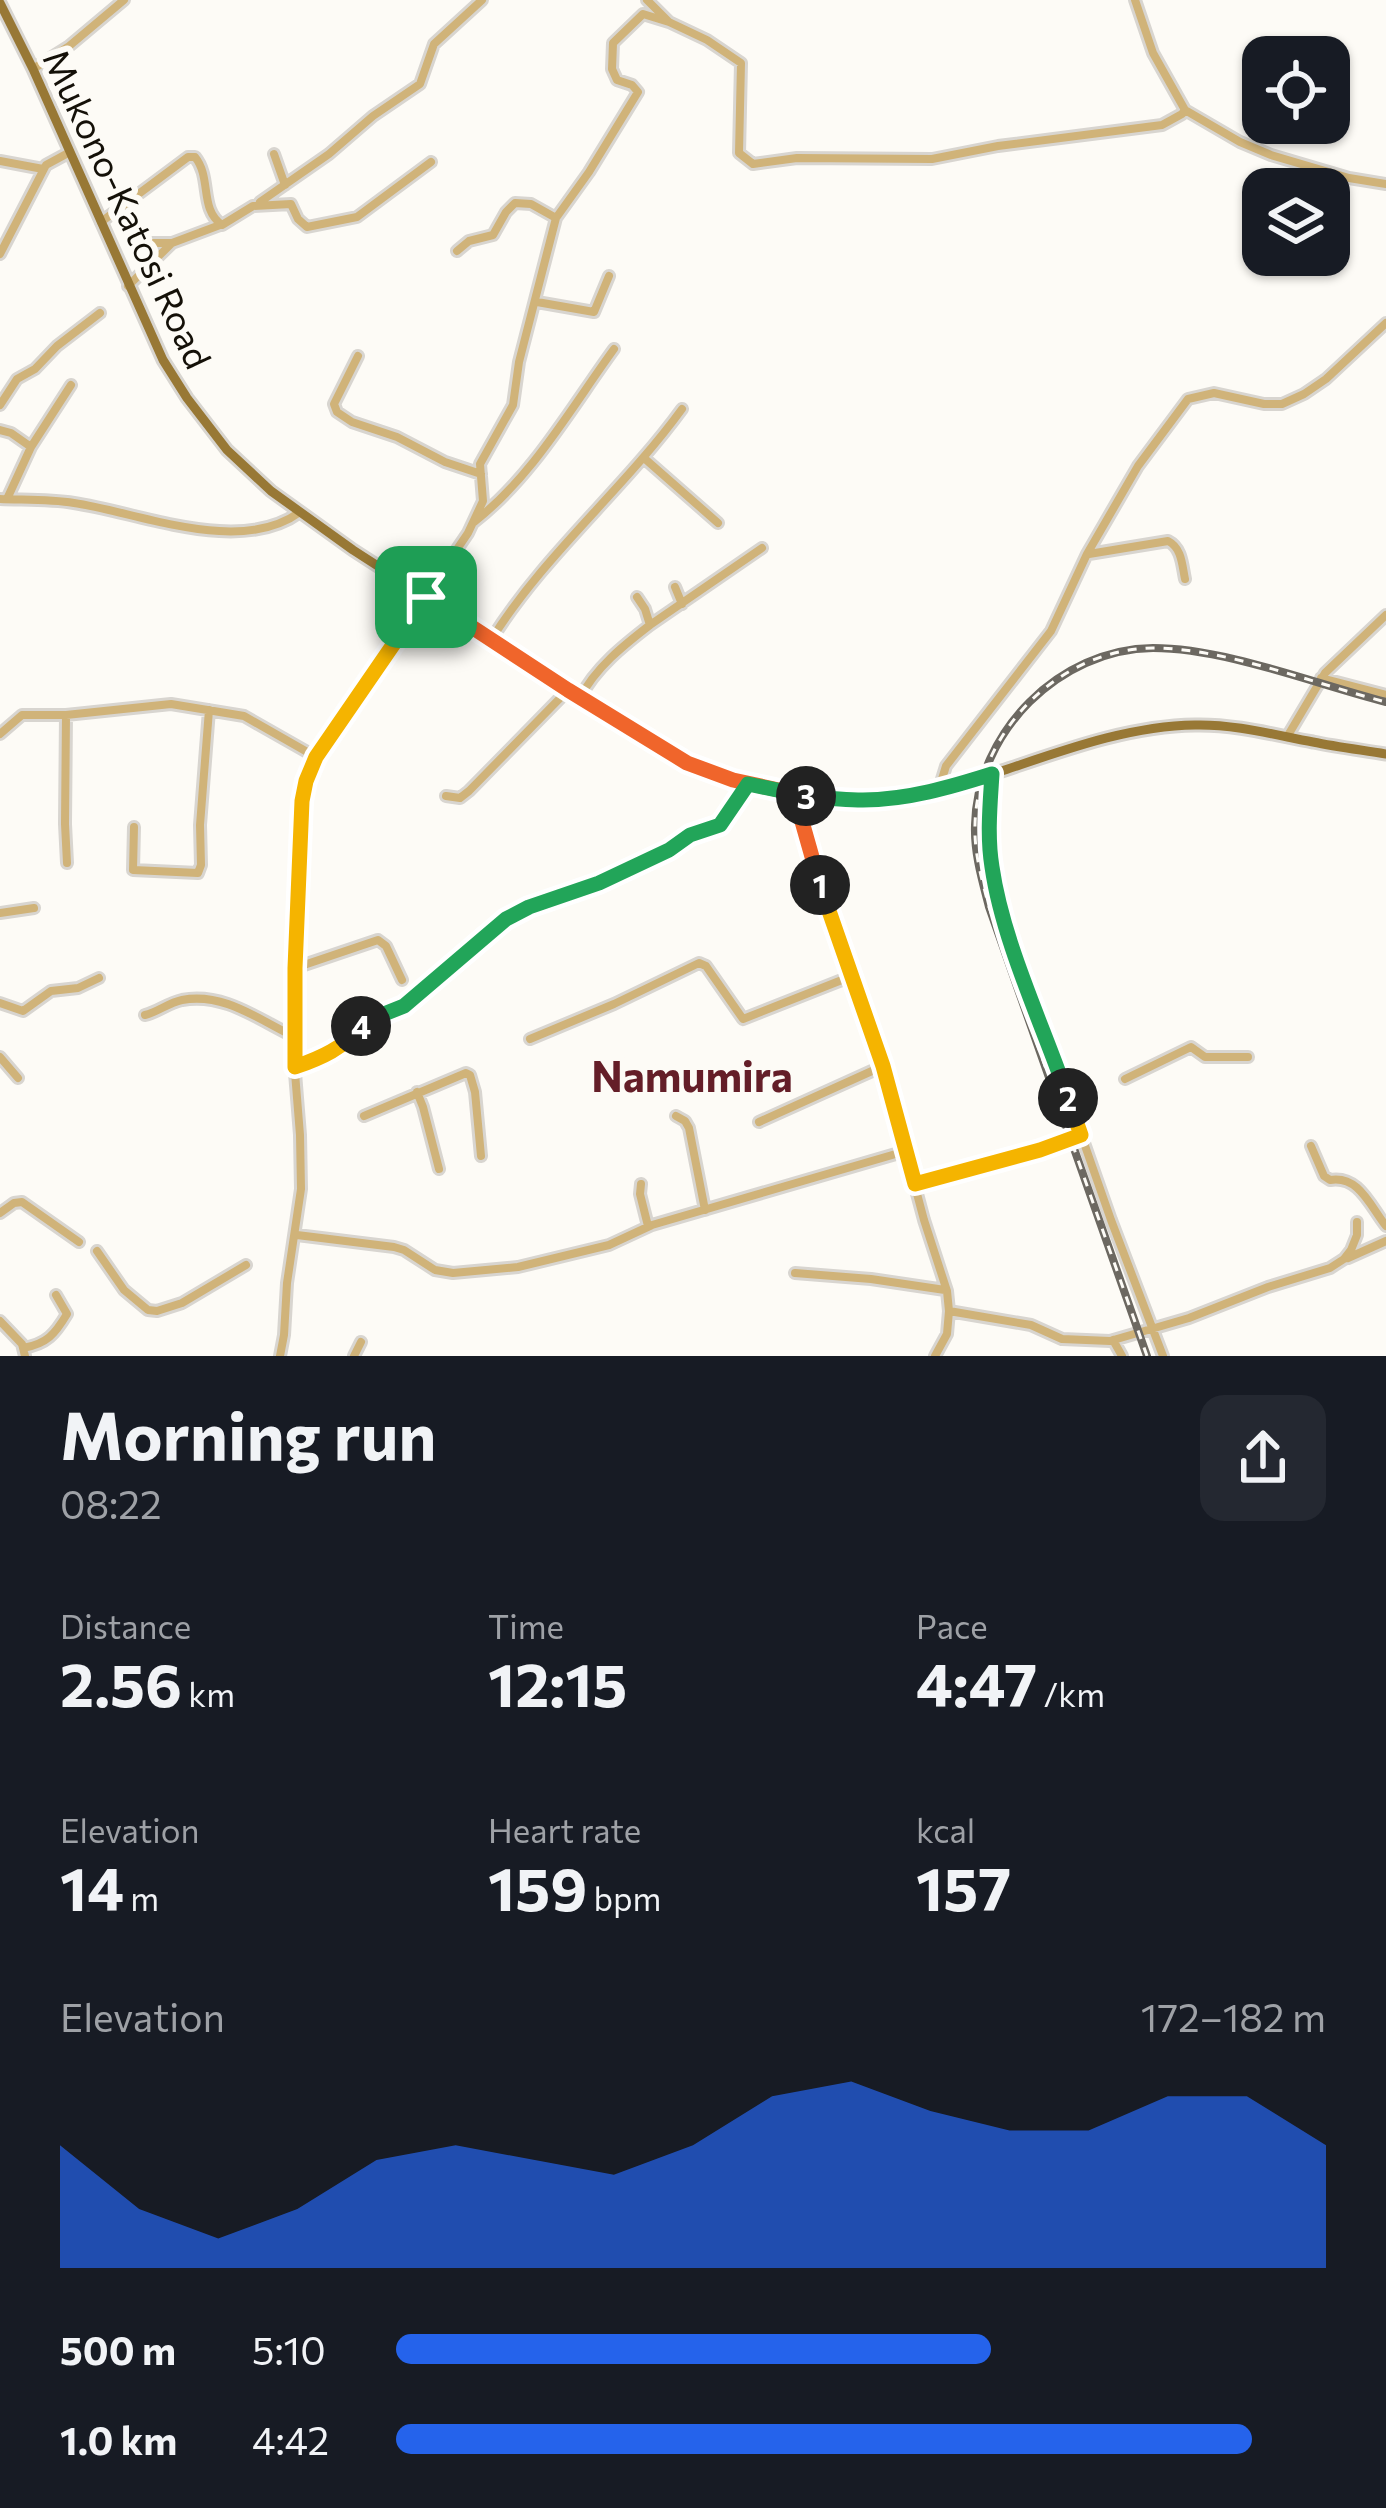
<!DOCTYPE html>
<html lang="en">
<head>
<meta charset="utf-8">
<style>
  :root { --surface:#171b24; --page:#242831; --text:#f1f3f6; --muted:#9ea1a6; --accent:#2563eb }
  body { margin:0; font-family:Commissioner,sans-serif; background:var(--page); color:var(--text); height:100vh; display:flex; flex-direction:column; font-size:45px; white-space:nowrap }
  * { box-sizing:border-box; margin:0 }
  p { font-size:39px; color:var(--muted) }
  .icon { flex:none; width:66px; height:66px; fill:none; stroke:currentColor; stroke-width:2; stroke-linecap:round; stroke-linejoin:round }
  .map { position:relative; height:1356px; overflow:hidden }
  .sheet { display:flex; flex-direction:column; background:var(--surface); flex:1 }
  .sheet>* { flex:none }
  .buttons { position:absolute; left:1242px; top:36px; display:grid; gap:24px }
  .buttons a { display:grid; place-items:center; width:108px; height:108px; border-radius:24px; background:var(--surface); box-shadow:0 3px 9px #0004; font-size:60px }
  .pin { position:absolute; display:grid; place-items:center; width:102px; height:102px; color:#fff; margin:-51px; border-radius:24px; box-shadow:0 6px 18px #0006 }
  .km { position:absolute; width:60px; height:60px; margin:-30px; border-radius:50%; background:#222; color:#fff; font-size:33px; line-height:60px; text-align:center }
  .round { display:grid; place-items:center; flex:none; width:126px; height:126px; border-radius:24px; background:var(--page) }
  .overview { display:flex; align-items:center; justify-content:space-between; height:204px; padding:0 60px }
  h1 { font-size:66px; font-weight:700; line-height:90px }
  .metrics { display:grid; grid-template-columns:repeat(3,1fr); gap:18px; height:204px; padding:12px 60px }
  .metrics div { display:grid; align-content:center }
  .metrics b { font-size:60px; font-weight:700 }
  .metrics small { font-size:33px; font-weight:400 }
  .metrics p { font-size:33px }
  .chart { height:336px; padding:24px 60px }
  .chart p { display:flex; justify-content:space-between }
  .chart svg { width:100%; height:216px; margin-top:12px; fill:var(--accent); opacity:.7 }
  ul { padding:0 60px; list-style:none; font-size:39px }
  li { display:grid; grid-template-columns:192px 144px 1fr; align-items:center; height:90px }
  li i { height:30px; border-radius:15px; background:var(--accent) }
  .map>svg:first-child { display:block }
  .lines { fill:none; stroke-linecap:round; stroke-linejoin:round }
  .minor-casing { stroke:#d8d5d0; stroke-width:14 }
  .major-casing { stroke:#d8d5d0; stroke-width:15 }
  .minor { stroke:#d0b379; stroke-width:8 }
  .major { stroke:#987835; stroke-width:9 }
  .rail-casing { stroke:#6c6861; stroke-width:8 }
  .rail { stroke:#fdfbf6; stroke-width:3; stroke-dasharray:9; stroke-linecap:butt }
  .split-1-casing { stroke:#fff; stroke-width:24 }
  .split-2-casing { stroke:#fff; stroke-width:24 }
  .split-3-casing { stroke:#fff; stroke-width:24 }
  .split-4-casing { stroke:#fff; stroke-width:24 }
  .split-5-casing { stroke:#fff; stroke-width:24 }
  .split-1 { stroke:#f0652b; stroke-width:15 }
  .split-2 { stroke:#f5b400; stroke-width:15 }
  .split-3 { stroke:#22a559; stroke-width:15 }
  .split-4 { stroke:#22a559; stroke-width:15 }
  .split-5 { stroke:#f5b400; stroke-width:15 }
  .labels { text-anchor:middle; stroke-width:12; stroke-linejoin:round; paint-order:stroke }
  .street-label { font-size:36px; fill:#141008; stroke:#fdfbf6 }
  .quarter-label { font-size:42px; font-weight:bold; fill:#641e28; stroke:#fdfbf6 }
</style>
</head>
<body>
<div class="map">
<svg width="1386" height="1356" viewBox="0 0 1386 1356">
  <rect width="100%" height="100%" fill="#fdfbf6"/>
  <g class="lines">
    <defs>
      <path id="minor" d="M647,0l22,22 38,18 34,23 -2,90 14,11 44,-6 135,1 66,-13 164,-21 20,-11 3,-4
        M1135,0l18,53 32,57 55,32 31,13 78,23 37,6
        M33,69l35,-22 56,-47
        M274,154l11,31
        M0,161l43,8
        M260,202l69,-48 44,-38 47,-32 14,-40 48,-44
        M101,222l87,-65h7c17,21 4,52 27,68l31,-19 38,-2 7,15 9,8 50,-10 74,-55
        M152,243h20l48,-18
        M457,251l12,-10 24,-6 13,-23 9,-9 16,1 25,14
        M0,254l46,-89 24,-13
        M128,286l43,-42
        M537,302l57,10 15,-36
        M358,356l-24,48 3,8 15,10 45,15 48,25 36,12
        M0,405l17,-26 18,-10 22,-23 43,-33
        M0,430l11,3 20,14
        M644,458l74,65
        M0,499c25,1 50,0 74,4 67,10 166,53 226,9
        M7,499l24,-52 40,-62
        M474,522c58,-45 97,-114 140,-173
        M1089,554l79,-13c14,7 14,24 17,38
        M675,587l7,17
        M637,597l8,12 5,16 112,-77
        M491,640c53,-85 132,-150 191,-231
        M1321,678l65,17
        M580,698c15,-30 44,-53 70,-73
        M66,715l-1,109 2,39
        M0,734l22,-19h44l105,-11 73,12 72,41
        M1287,737l38,-64 61,-58
        M992,774c-3,45 -2,85 8,129l111,317 52,136
        M944,788l-2,-9 4,-13 105,-135 36,-77 51,-88 50,-67 26,-6 50,11h18l22,-10 22,-15 60,-56
        M446,796l14,2 9,-7 99,-101
        M806,796l-5,22 3,14 23,75 56,159 41,154 23,71 2,20 -2,23 -12,22
        M134,827l-1,43 65,3 3,-8 -1,-40 9,-115
        M0,913l34,-5
        M295,968l83,-28 8,6 16,34
        M0,1003l23,8 28,-20 27,-3 21,-10
        M145,1015c13,-3 23,-12 37,-15 42,-8 77,20 111,36
        M530,1039l84,-35 85,-41 7,3 37,53 109,-43
        M0,1057l18,21
        M295,1067l25,-9 21,-12 11,-8 12,-16 40,-16 102,-87 23,-12 70,-24 70,-33 21,-15 30,-10 28,-41
        M1125,1079l66,-32 14,10h43
        M417,1092l6,15 16,62
        M364,1116l102,-43 4,2 5,17 6,64
        M676,1116l9,5 4,7 16,82
        M759,1122l124,-56
        M1311,1146l13,30 6,4c29,-5 40,26 56,46
        M641,1184l-1,10 8,32
        M915,1184l125,-34 41,-15
        M0,1213l14,-10 8,-1 57,40
        M297,1235l97,12 10,3 31,20 18,3 65,-6 91,-22 43,-20 254,-74
        M97,1251l27,39 24,20 9,1 25,-8 64,-38
        M1348,1258l38,-17
        M795,1273l76,6 74,11
        M949,1311l82,14 31,14 48,2 79,-23 79,-31 62,-19 14,-9 7,-9 6,-15v-13
        M0,1321l22,23 3,12
        M1113,1340l9,16
        M23,1348c24,-4 32,-14 44,-34l-11,-19
        M280,1356l4,-21 3,-52 14,-94 -1,-54 -7,-87 9,-247 14,-44 152,-224 15,-32 -3,-37 33,-59 6,-43 37,-144 33,-46 49,-80 -6,-7 -15,-5 -5,-11 1,-26 30,-29 26,8
        M354,1356l7,-14"/>
      <path id="major" d="M0,3l33,66 130,291 24,38 40,52 44,41 82,59 308,199c114,61 218,62 338,23 63,-21 128,-46 196,-47 40,-1 80,10 118,17 24,5 49,8 73,12"/>
    </defs>
    <use href="#minor" class="minor-casing"/>
    <use href="#major" class="major-casing"/>
    <use href="#minor" class="minor"/>
    <use href="#major" class="major"/>
    <defs>
      <path id="rail" d="M1147,1356l-158,-449c-7,-27 -15,-54 -14,-82 2,-93 84,-176 178,-177 72,0 162,36 233,54"/>
    </defs>
    <use href="#rail" class="rail-casing"/>
    <use href="#rail" class="rail"/>
  </g>
  <g class="lines">
    <defs>
      <path id="split-1" d="M426,597l142,93 119,73 46,17 73,16 -5,22 19,67"/>
      <path id="split-2" d="M820,885l63,181 32,118 125,-34 41,-15 -13,-37"/>
      <path id="split-3" d="M806,796c19,2 38,4 57,4 44,0 88,-13 129,-26 -2,31 -5,63 0,93 11,76 51,158 76,231"/>
      <path id="split-4" d="M361,1026l8,-6 35,-14 102,-87 23,-12 70,-24 70,-33 21,-15 30,-10 28,-41 58,12"/>
      <path id="split-5" d="M361,1026c-17,22 -40,32 -66,41v-99l7,-167 4,-20 10,-24 110,-160"/>
    </defs>
    <use href="#split-1" class="split-1-casing"/>
    <use href="#split-2" class="split-2-casing"/>
    <use href="#split-3" class="split-3-casing"/>
    <use href="#split-4" class="split-4-casing"/>
    <use href="#split-5" class="split-5-casing"/>
    <use href="#split-1" class="split-1"/>
    <use href="#split-2" class="split-2"/>
    <use href="#split-3" class="split-3"/>
    <use href="#split-4" class="split-4"/>
    <use href="#split-5" class="split-5"/>
  </g>
  <g class="labels">
    <g class="street-label">
      <text transform="translate(127 209) rotate(65)" y="13">Mukono-Katosi Road</text>
    </g>
    <g class="quarter-label">
      <text x="692" y="1092">Namumira</text>
    </g>
  </g>
</svg>
<div class="buttons">
<a><svg class="icon" aria-label="locate" viewBox="0 0 24 24"><circle cx="12" cy="12" r="6"/><path d="M12 2v4M12 18v4M2 12h4M18 12h4"/></svg></a>
<a><svg class="icon" aria-label="layers" viewBox="0 0 24 24"><path d="M12 4l9 5-9 5-9-5zM3 14l9 5 9-5"/></svg></a>
</div>
<div class="pin" style="left:426px;top:597px;background:#1e9e55"><svg class="icon" aria-label="arrive" viewBox="0 0 24 24"><path d="M6 21V4h12l-3 4 3 4H6"/></svg></div>
<b class="km" style="left:820px;top:885px">1</b>
<b class="km" style="left:1068px;top:1098px">2</b>
<b class="km" style="left:806px;top:796px">3</b>
<b class="km" style="left:361px;top:1026px">4</b>
</div>
<section class="sheet">
<div class="overview"><div><h1>Morning run</h1><p>08:22</p></div><a class="round"><svg class="icon" aria-label="share" viewBox="0 0 24 24"><path d="M12 15V3M7 8l5-5 5 5M5 13v7h14v-7"/></svg></a></div>
<div class="metrics">
<div><p>Distance</p><b>2.56<small> km</small></b></div>
<div><p>Time</p><b>12:15</b></div>
<div><p>Pace</p><b>4:47<small> /km</small></b></div>
</div>
<div class="metrics">
<div><p>Elevation</p><b>14<small> m</small></b></div>
<div><p>Heart rate</p><b>159<small> bpm</small></b></div>
<div><p>kcal</p><b>157</b></div>
</div>
<div class="chart"><p><span>Elevation</span>172–182 m</p>
<svg viewBox="0 0 160 44" preserveAspectRatio="none"><path d="M0 44V19L10 32L20 38L30 32L40 22L50 19L60 22L70 25L80 19L90 9L100 6L110 12L120 16L130 16L140 9L150 9L160 19V44z"/></svg>
</div>
<ul>
<li><b>500 m</b>5:10<i style="width:64%"></i></li>
<li><b>1.0 km</b>4:42<i style="width:92%"></i></li>
</ul>
</section>
</body>
</html>
